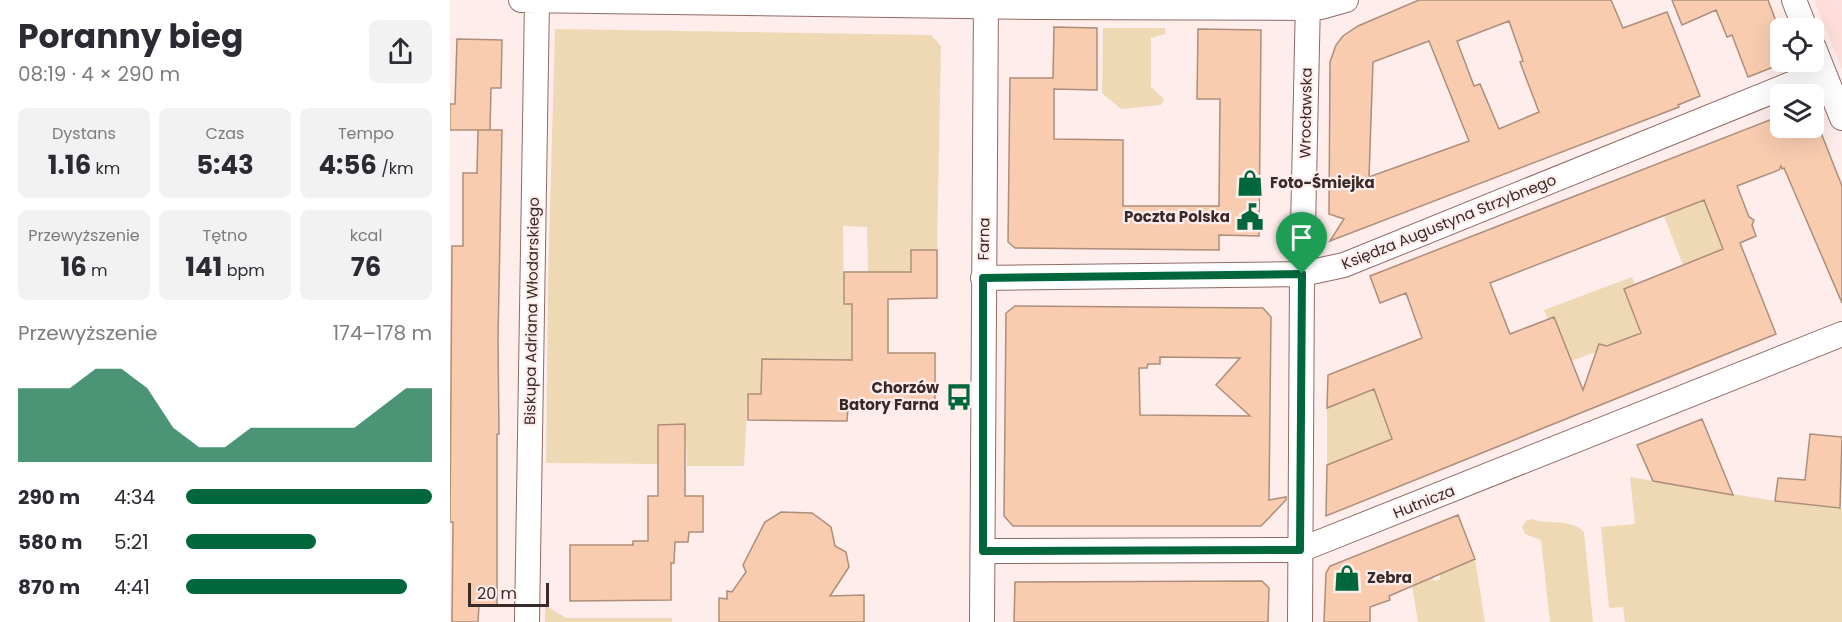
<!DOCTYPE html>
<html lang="pl">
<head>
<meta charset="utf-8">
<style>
  :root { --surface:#fff; --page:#f2f2f3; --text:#2b2b33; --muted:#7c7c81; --accent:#00673c }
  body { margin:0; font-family:Poppins,sans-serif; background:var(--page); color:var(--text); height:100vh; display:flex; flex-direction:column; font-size:22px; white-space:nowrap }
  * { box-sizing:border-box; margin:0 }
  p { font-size:20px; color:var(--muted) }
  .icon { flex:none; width:33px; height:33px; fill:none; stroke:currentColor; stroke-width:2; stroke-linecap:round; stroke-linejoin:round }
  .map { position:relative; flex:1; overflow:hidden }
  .panel { display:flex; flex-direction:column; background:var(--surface); width:450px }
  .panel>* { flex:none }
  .buttons { position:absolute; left:1320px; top:18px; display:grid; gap:12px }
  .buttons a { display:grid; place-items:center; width:54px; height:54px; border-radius:9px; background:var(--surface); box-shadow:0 6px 24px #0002; font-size:30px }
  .scale { position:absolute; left:18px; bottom:15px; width:81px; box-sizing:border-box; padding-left:6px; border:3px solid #392a28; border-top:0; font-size:16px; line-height:21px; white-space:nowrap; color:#392a28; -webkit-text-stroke:4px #feedeb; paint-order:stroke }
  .pin { position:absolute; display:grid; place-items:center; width:51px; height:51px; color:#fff; margin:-62px -26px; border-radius:50% 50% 50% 0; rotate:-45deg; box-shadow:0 0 6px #0007 }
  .pin .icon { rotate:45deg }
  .round { display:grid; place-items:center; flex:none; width:63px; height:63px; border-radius:9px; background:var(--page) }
  .headline { display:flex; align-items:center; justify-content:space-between; height:102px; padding:0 18px }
  h1 { font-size:33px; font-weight:700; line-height:45px }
  .figures { display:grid; grid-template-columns:repeat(3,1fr); gap:9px; height:102px; padding:6px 18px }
  .figures div { display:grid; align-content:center; border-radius:9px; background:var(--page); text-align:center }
  .figures b { font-size:26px; font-weight:700 }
  .figures small { font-size:16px; font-weight:400 }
  .figures p { font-size:16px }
  .chart { height:168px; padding:12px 18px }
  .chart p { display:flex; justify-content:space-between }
  .chart svg { width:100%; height:108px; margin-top:6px; fill:var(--accent); opacity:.7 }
  ul { padding:0 18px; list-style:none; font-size:20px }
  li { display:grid; grid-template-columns:96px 72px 1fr; align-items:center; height:45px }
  li i { height:15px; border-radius:8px; background:var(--accent) }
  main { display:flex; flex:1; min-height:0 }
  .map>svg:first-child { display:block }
  .built { fill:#fedfda }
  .green { fill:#efd9b5 }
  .building { fill:#f9ccb0; stroke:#ad8e7a; stroke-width:1.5; fill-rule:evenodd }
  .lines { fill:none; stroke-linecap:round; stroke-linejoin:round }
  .minor-casing { stroke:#906b66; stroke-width:26 }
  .minor { stroke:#fff; stroke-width:24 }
  .route-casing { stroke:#fff; stroke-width:12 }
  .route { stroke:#00673c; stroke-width:8 }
  .labels { text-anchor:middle; stroke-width:4.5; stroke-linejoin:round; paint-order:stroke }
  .street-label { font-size:15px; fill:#392a28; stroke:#feedeb }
  .poi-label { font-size:15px; font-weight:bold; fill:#392a28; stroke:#feedeb; text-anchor:start }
</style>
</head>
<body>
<main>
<section class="panel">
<div class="headline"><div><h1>Poranny bieg</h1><p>08:19 · 4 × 290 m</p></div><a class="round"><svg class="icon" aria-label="share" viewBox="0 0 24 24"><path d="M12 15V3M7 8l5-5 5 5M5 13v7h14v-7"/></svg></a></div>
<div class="figures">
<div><p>Dystans</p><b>1.16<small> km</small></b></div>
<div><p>Czas</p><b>5:43</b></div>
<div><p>Tempo</p><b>4:56<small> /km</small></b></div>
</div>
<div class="figures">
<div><p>Przewyższenie</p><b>16<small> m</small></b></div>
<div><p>Tętno</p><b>141<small> bpm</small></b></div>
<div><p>kcal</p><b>76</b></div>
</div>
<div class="chart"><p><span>Przewyższenie</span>174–178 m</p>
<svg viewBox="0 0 160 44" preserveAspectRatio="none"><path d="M0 44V14L10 14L20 14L30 6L40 6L50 14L60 30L70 38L80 38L90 30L100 30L110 30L120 30L130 30L140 22L150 14L160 14V44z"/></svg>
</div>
<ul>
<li><b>290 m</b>4:34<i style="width:100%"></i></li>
<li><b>580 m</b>5:21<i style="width:53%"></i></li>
<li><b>870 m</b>4:41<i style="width:90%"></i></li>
</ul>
</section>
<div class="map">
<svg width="1392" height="622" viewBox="0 0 1392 622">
  <rect width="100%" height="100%" fill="#feedeb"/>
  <path class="built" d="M1364,0h28v69z"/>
  <path class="green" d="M653,28h62v6l-14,4v49l13,12 -3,6 -40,4 -19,-16z
    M105,29l376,6 10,11 -4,204h-26l-1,49 -22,-1v-26h-20l-1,-45 -24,-1 1,78h23l-15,11 -1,49 -90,30h-13l-4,72h-57l-2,-42 -27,1 1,39 -113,-1 2,-182z
    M1266,195l7,54 -40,16 -19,-49z
    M1182,277l3,8 -11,5 16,42 -33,14 -8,-2 -3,8 -25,9 -17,-44 -6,2 -4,-9z
    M924,389l20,49 -67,27v-57z
    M1180,477l145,24 67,7v114h-217l-2,-15 -14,1 -8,-81 34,-3z
    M1081,519c16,6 39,-1 53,13l9,90h-43l-9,-82 -16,-6 -3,-7 4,-6z
    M1025,559l10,63h-67l-6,-36 20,-9 2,4 6,-2v-5z
    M95,605l21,13h106v4h-127z"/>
  <path class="building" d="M969,0h192l12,28 44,-16 33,84 -22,9 1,2 -349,134 14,-22 -15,-5 1,-152 6,-17 7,-9 15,-10zM1059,21l14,40 -3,1 19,50 -40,17 -19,-45 -6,2 -17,-45zM979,41l40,100 -100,36 4,-115z
    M1222,0h96l12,32v30h6l-38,15 -16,-42 -5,2 -11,-27 -34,15z
    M604,27l43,1v62l-43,-1v50l69,1v66h96l1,-107h-23l1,-70 63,1 -2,206 -40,-1v15l-204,-2 -7,-6 2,-164h43z
    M7,39l45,1 -1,48h-10l-1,42h-40v-26h5z
    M1364,115l28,71v117l-58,-135 -2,1 -1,-3 -2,4 -42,16 12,31 5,3 -2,5 4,11 -16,7 36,91 -450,182 1,-51 65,-26 -18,-50 -47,19 1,-33 94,-37 -16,-45 -26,10 -10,-27 410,-160v12h34zM1254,200l19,49 -99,40 17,44 -34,13 -8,-2 -16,46 -29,-73 -44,17 -20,-51z
    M28,130h24l-4,209 1,95h-2v171h-18l-1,17h-26l1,-100h-3l2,-276h11v-73h14z
    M461,250h26v48l-49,1v54h47v48l-68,3v5l-19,-1 -1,13 -99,-1v-26h13l1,-35 90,1v-56h-8v-32h67z
    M565,306l248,2 8,9 -2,183 17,-3v3l-25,26h-248l-9,-10 2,-203zM710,357l80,1 -24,27 34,31 -110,-1 -1,-47h8l1,-4h12z
    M1252,419l31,76 -80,-14 -16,-36z
    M235,424v72h18v36h-14l-1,10h-13l-1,21h-3v37l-101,1v-56h63v-4h15v-45h10v-71z
    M1360,434l32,3 -2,71 -65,-7 3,-23 27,2z
    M331,512l31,1 19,14 4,19 11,6 3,15 -19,29 34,-1v27h-145v-24l8,1v-8l5,1 14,-20 -3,-7 22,-43z
    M1008,515l17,44 -86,37 1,4 -20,7v15h-46l2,-49 4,-7z
    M812,581l7,7 -1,34h-254l1,-40z"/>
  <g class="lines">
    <defs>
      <path id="minor" d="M71,0l514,7 273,1 13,-1 25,-7
        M1344,0l11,28
        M1364,48l28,70
        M533,278l319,-4 42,-9 479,-194
        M533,551l317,-1 542,-216
        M77,622l10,-622
        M532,622l4,-622
        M850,622l2,-348 6,-274"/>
    </defs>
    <use href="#minor" class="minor-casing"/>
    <use href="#minor" class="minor"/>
  </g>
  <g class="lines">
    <defs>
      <path id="route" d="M852,274l-2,276 -317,1v-273z"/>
    </defs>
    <use href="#route" class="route-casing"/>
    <use href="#route" class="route"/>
  </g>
  <defs>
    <symbol id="shop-bare" viewBox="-9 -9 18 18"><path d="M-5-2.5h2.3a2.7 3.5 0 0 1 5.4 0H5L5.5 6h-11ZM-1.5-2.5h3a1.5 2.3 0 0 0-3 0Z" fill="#00673c" stroke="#feedeb" stroke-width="2.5" paint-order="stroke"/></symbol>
    <symbol id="civic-bare" viewBox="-9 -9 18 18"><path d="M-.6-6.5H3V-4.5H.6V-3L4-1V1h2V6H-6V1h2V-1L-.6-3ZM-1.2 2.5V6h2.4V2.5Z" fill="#00673c" stroke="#feedeb" stroke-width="2.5" paint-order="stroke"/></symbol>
    <symbol id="bus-bare" viewBox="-9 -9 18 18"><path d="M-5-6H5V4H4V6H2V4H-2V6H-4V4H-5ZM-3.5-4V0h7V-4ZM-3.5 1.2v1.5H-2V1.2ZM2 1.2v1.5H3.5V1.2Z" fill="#00673c" stroke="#feedeb" stroke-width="2.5" paint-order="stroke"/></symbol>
  </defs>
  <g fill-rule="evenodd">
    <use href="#shop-bare" x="781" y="164" width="38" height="38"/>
    <use href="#civic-bare" x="781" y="198" width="38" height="38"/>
    <use href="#bus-bare" x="490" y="378" width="38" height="38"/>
    <use href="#shop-bare" x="878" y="559" width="38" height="38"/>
  </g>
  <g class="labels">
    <g class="street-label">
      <text transform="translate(856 113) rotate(-89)" y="5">Wrocławska</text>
      <text transform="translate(999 222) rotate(-22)" y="5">Księdza Augustyna Strzybnego</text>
      <text transform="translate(534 239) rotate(-89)" y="5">Farna</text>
      <text transform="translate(82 311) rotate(-89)" y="5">Biskupa Adriana Włodarskiego</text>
      <text transform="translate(974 502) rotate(-22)" y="5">Hutnicza</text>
    </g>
    <g class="poi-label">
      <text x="820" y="188">Foto-Śmiejka</text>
      <text x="780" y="222" text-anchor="end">Poczta Polska</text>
      <text x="489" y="393" text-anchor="end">Chorzów<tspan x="489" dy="17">Batory Farna</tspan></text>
      <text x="917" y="583">Zebra</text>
    </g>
  </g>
</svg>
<div class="buttons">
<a><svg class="icon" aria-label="locate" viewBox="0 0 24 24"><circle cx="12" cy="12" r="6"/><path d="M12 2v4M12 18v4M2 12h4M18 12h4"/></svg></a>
<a><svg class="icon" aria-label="layers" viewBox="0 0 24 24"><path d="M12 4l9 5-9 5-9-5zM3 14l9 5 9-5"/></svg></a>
</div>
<div class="scale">20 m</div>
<div class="pin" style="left:852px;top:274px;background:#1e9e55"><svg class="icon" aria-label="arrive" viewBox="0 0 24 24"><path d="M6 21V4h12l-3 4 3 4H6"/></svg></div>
</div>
</main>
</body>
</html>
